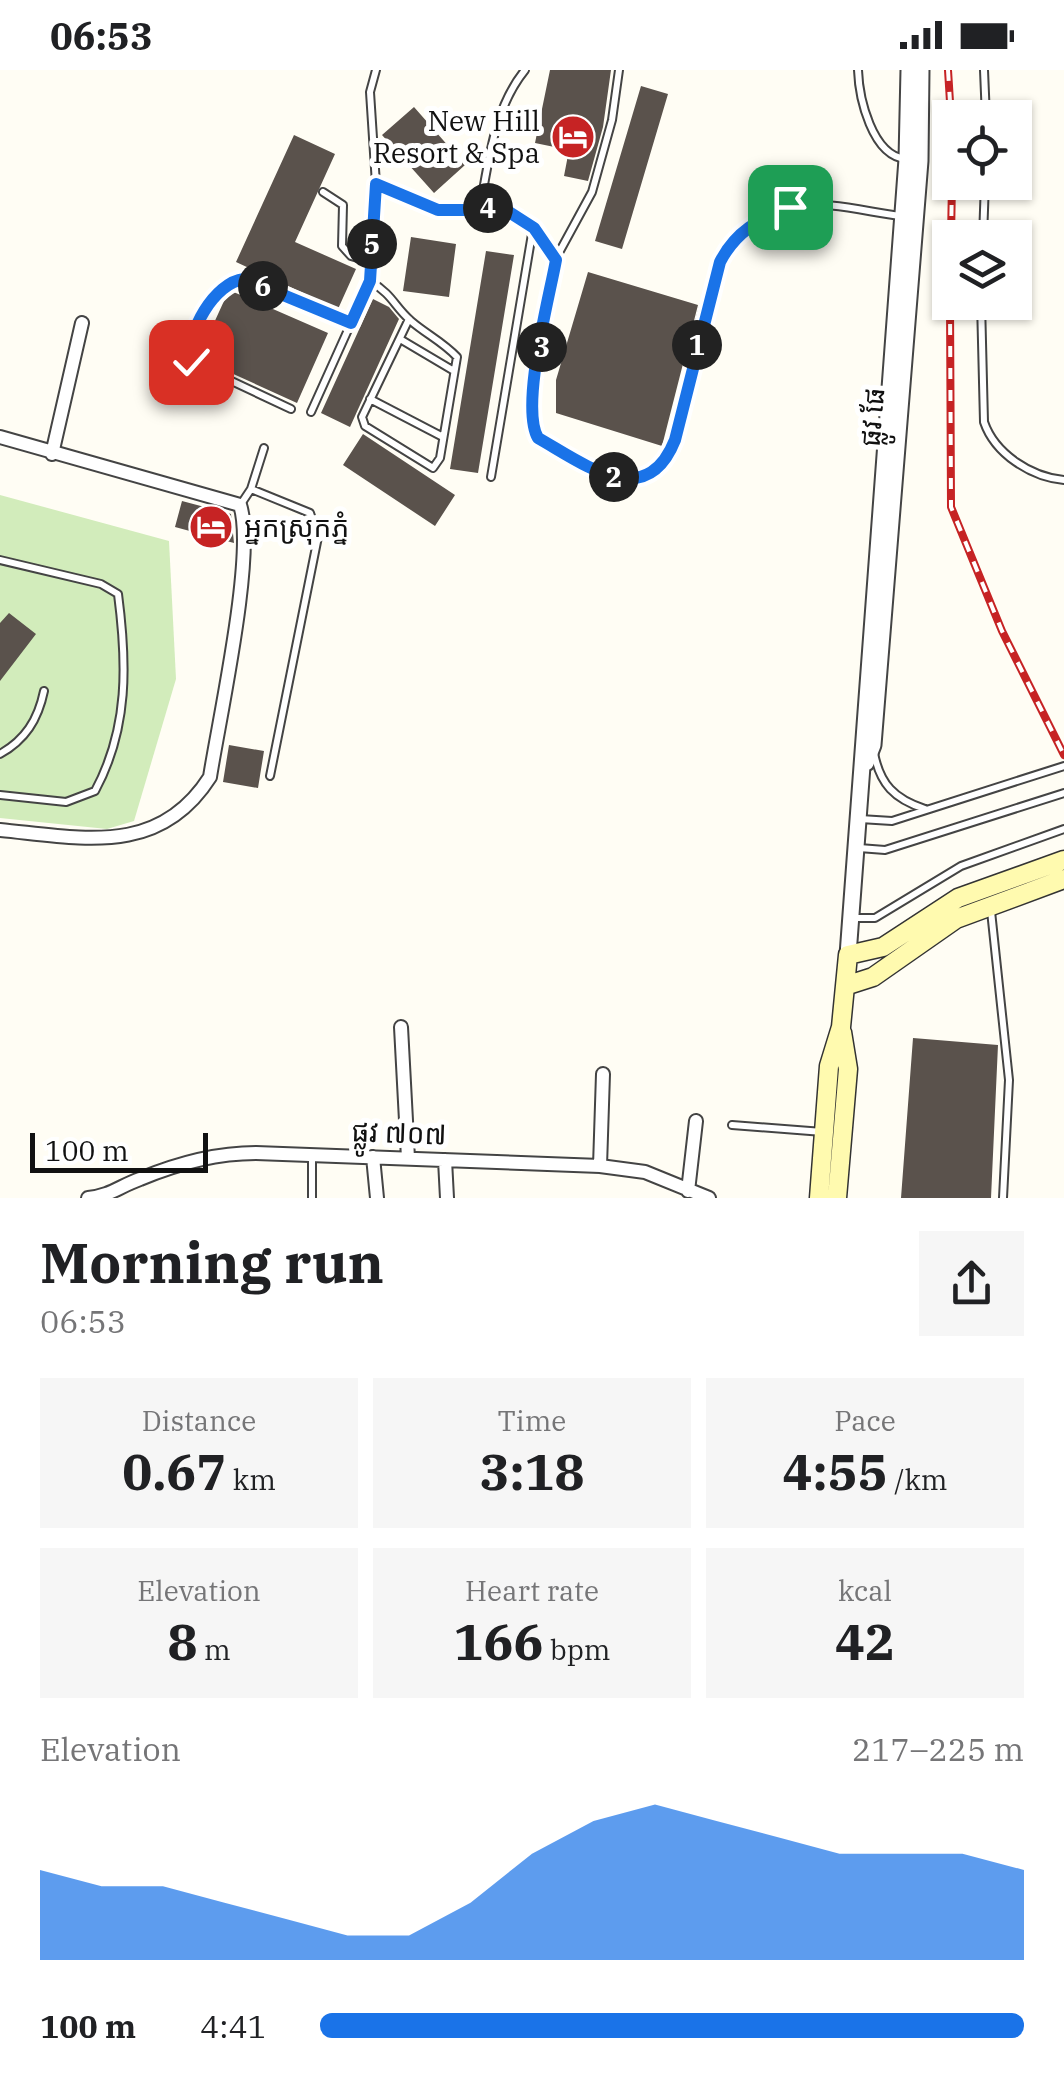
<!DOCTYPE html>
<html lang="en">
<head>
<meta charset="utf-8">
<style>
  :root { --surface:#fff; --page:#f6f6f6; --text:#202124; --muted:#757577; --accent:#1a73e8 }
  body { margin:0; font-family:"IBM Plex Serif","Noto Sans Khmer",serif; background:var(--page); color:var(--text); height:100vh; display:flex; flex-direction:column; font-size:38px; white-space:nowrap }
  * { box-sizing:border-box; margin:0 }
  p { font-size:32px; color:var(--muted) }
  .icon { flex:none; width:55px; height:55px; fill:none; stroke:currentColor; stroke-width:2; stroke-linecap:round; stroke-linejoin:round }
  .map { position:relative; height:1128px; overflow:hidden }
  .panel { display:flex; flex-direction:column; background:var(--surface); flex:1 }
  .panel>* { flex:none }
  .fabs { position:absolute; left:932px; top:30px; display:grid; gap:20px }
  .fabs a { display:grid; place-items:center; width:100px; height:100px; border-radius:0px; background:var(--surface); box-shadow:0 2px 8px #0004; font-size:50px }
  .scale { position:absolute; left:30px; bottom:25px; width:178px; box-sizing:border-box; padding-left:10px; border:5px solid #111; border-top:0; font-size:28px; line-height:35px; white-space:nowrap; color:#111; -webkit-text-stroke:8px #fff; paint-order:stroke }
  .pin { position:absolute; display:grid; place-items:center; width:85px; height:85px; color:#fff; margin:-42px; border-radius:20px; box-shadow:0 5px 15px #0006 }
  .km { position:absolute; width:50px; height:50px; margin:-25px; border-radius:50%; background:#222; color:#fff; font-size:28px; line-height:50px; text-align:center }
  .round { display:grid; place-items:center; flex:none; width:105px; height:105px; border-radius:0px; background:var(--page) }
  .headline { display:flex; align-items:center; justify-content:space-between; height:170px; padding:0 40px }
  h1 { font-size:55px; font-weight:700; line-height:75px }
  .figures { display:grid; grid-template-columns:repeat(3,1fr); gap:15px; height:170px; padding:10px 40px }
  .figures div { display:grid; align-content:center; border-radius:0px; background:var(--page); text-align:center }
  .figures b { font-size:50px; font-weight:700 }
  .figures small { font-size:28px; font-weight:400 }
  .figures p { font-size:28px }
  .chart { height:280px; padding:20px 40px }
  .chart p { display:flex; justify-content:space-between }
  .chart svg { width:100%; height:180px; margin-top:10px; fill:var(--accent); opacity:.7 }
  ul { padding:0 40px; list-style:none; font-size:32px }
  li { display:grid; grid-template-columns:160px 120px 1fr; align-items:center; height:75px }
  li i { height:25px; border-radius:12px; background:var(--accent) }
  .status { display:flex; justify-content:space-between; align-items:center; height:70px; padding:0 50px; background:var(--surface); direction:ltr }
  .status svg { height:28px; fill:currentColor }
  .map>svg:first-child { display:block }
  .green { fill:#d2ecbb }
  .building { fill:#5a524c }
  .lines { fill:none; stroke-linecap:round; stroke-linejoin:round }
  .service-casing { stroke:#444; stroke-width:10 }
  .minor-casing { stroke:#444; stroke-width:16 }
  .tertiary-casing { stroke:#444; stroke-width:19 }
  .secondary-casing { stroke:#333; stroke-width:21 }
  .service { stroke:#fff; stroke-width:6 }
  .minor { stroke:#fff; stroke-width:12 }
  .tertiary { stroke:#fff; stroke-width:15 }
  .secondary { stroke:#fffaaf; stroke-width:18 }
  .rail-casing { stroke:#c62324; stroke-width:8 }
  .rail { stroke:#fff; stroke-width:4; stroke-dasharray:11; stroke-linecap:butt }
  .route-casing { stroke:#fff; stroke-width:20 }
  .route { stroke:#1a73e8; stroke-width:12 }
  .labels { text-anchor:middle; stroke-width:10; stroke-linejoin:round; paint-order:stroke }
  .poi-label { font-size:28px; fill:#111; stroke:#fff; text-anchor:end }
  .street-label { font-size:28px; fill:#111; stroke:#fff }
</style>
</head>
<body>
<div class="status"><b>06:53</b><svg viewBox="0 0 49 12"><path d="M0 12V9h3v3zM5 12V6h3v6zM10 12V3h3v9zM15 12V0h3v12zM26 1h20v11H26zM47 4h2v5h-2z"/></svg></div>
<div class="map">
<svg width="1064" height="1128" viewBox="0 0 1064 1128">
  <rect width="100%" height="100%" fill="#fffdf4"/>
  <path class="green" d="M0,425l169,46 7,138 -42,142 -27,8 -107,-11z"/>
  <path class="building" d="M550,0h61l-8,57 -15,54 -24,-5 5,-26 -34,-7z
    M641,16l27,8 -46,155 -27,-8z
    M414,37l51,58 -31,28 -52,-58z
    M294,65l41,19 -40,88 61,27 -18,40 -102,-47z
    M411,167l45,7 -7,53 -46,-6z
    M486,181l28,4 -36,218 -28,-4z
    M588,202l110,33 -36,141 -106,-33v-33z
    M229,220l99,43 -31,70 -99,-45z
    M373,229l16,8 10,12 -49,108 -29,-14z
    M363,364l92,61 -20,31 -92,-61z
    M182,431l49,13 3,29 -59,-16z
    M9,543l27,21 -36,47v-58z
    M229,675l35,6 -6,37 -35,-6z
    M913,968l85,7 -7,153h-90z"/>
  <g class="lines">
    <defs>
      <path id="service" d="M619,0l-7,50 -20,72 -37,68 -23,163c6,20 24,25 41,35 33,19 73,35 97,-5 31,-80 18,-225 123,-246 33,-7 74,5 107,9
        M858,0c1,28 14,86 48,89
        M984,0l2,48
        M376,114l62,26h68l27,18 22,32
        M323,122l20,13 -1,41 9,10 20,6
        M480,137c9,-47 14,-99 45,-137
        M983,168l2,-56
        M370,211c24,15 23,24 41,40 15,13 32,21 46,36l-17,101 -7,10 -68,-42 -3,-9 47,-98
        M981,232l3,120c11,32 47,55 80,58
        M400,269l54,32
        M370,329l73,38
        M291,339l-100,-47c-6,-26 19,-56 32,-78l22,-5 106,44
        M311,342l59,-131 6,-97 -6,-92 6,-22
        M491,407l42,-249
        M251,419l59,24 8,24 -48,239
        M241,434l10,-15 13,-41
        M0,490l101,24 17,10c9,69 11,134 -23,197l-29,11 -66,-7
        M874,683c6,31 20,46 51,56
        M0,684c25,-14 38,-34 44,-63
        M860,749l32,2 172,-55
        M859,778l26,2 179,-57
        M991,841l18,169 -6,118
        M852,848h23l86,-52 103,-37
        M732,1055l91,7
        M312,1085v43"/>
      <path id="minor" d="M0,367l240,68c16,48 -21,214 -30,272 -51,80 -128,61 -210,53
        M52,384l30,-131
        M401,957l7,131
        M373,1087l4,41
        M445,1090l2,38
        M600,1096l3,-92
        M688,1121l8,-70
        M88,1128c22,-2 32,-12 52,-19 36,-15 76,-26 116,-26l344,13 45,6 64,26"/>
      <path id="tertiary" d="M866,693l7,-18 47,-584 1,-91
        M848,885l59,-796 2,-89"/>
      <path id="secondary" d="M845,916l28,-9 83,-58 108,-40
        M819,1128l10,-132 12,-39 7,-72 35,-8 75,-49 106,-38
        M837,1128l11,-129 -6,-37"/>
    </defs>
    <use href="#service" class="service-casing"/>
    <use href="#minor" class="minor-casing"/>
    <use href="#tertiary" class="tertiary-casing"/>
    <use href="#secondary" class="secondary-casing"/>
    <use href="#service" class="service"/>
    <use href="#minor" class="minor"/>
    <use href="#tertiary" class="tertiary"/>
    <use href="#secondary" class="secondary"/>
    <defs>
      <path id="rail" d="M948,0l3,48
        M951,168l1,-56
        M950,232l1,205 51,124 62,124"/>
    </defs>
    <use href="#rail" class="rail-casing"/>
    <use href="#rail" class="rail"/>
  </g>
  <g class="lines">
    <defs>
      <path id="route" d="M191,292c-6,-29 24,-80 53,-83l107,44 19,-42 6,-97 62,26h68l28,18 22,32c-7,39 -36,147 -18,178 46,26 108,75 137,2l45,-178c16,-31 38,-42 70,-55"/>
    </defs>
    <use href="#route" class="route-casing"/>
    <use href="#route" class="route"/>
  </g>
  <defs>
    <symbol id="hotel-disc" viewBox="-11 -11 22 22"><circle r="9.5" fill="#c62324" stroke="#fff"/><path d="M-6-4.5h1.5V1H6V5H4.5V3h-9V5H-6ZM-4 0a1.8 1.8 0 1 1 3.6 0ZM.5 0V-2.5h3Q6-2.5 6 0Z" fill="#fff"/></symbol>
  </defs>
  <g fill-rule="evenodd">
    <use href="#hotel-disc" x="548" y="42" width="50" height="50"/>
    <use href="#hotel-disc" x="186" y="432" width="50" height="50"/>
  </g>
  <g class="labels">
    <g class="poi-label">
      <text x="540" y="61">New Hill<tspan x="540" dy="32">Resort &amp; Spa</tspan></text>
      <text x="244" y="467" text-anchor="start">អ្នកស្រុកភ្នំ</text>
    </g>
    <g class="street-label">
      <text transform="translate(872 347) rotate(-85)" y="10">ផ្លូវ ផែ</text>
      <text transform="translate(399 1063) rotate(2)" y="10">ផ្លូវ ៧០៧</text>
    </g>
  </g>
</svg>
<div class="fabs">
<a><svg class="icon" aria-label="locate" viewBox="0 0 24 24"><circle cx="12" cy="12" r="6"/><path d="M12 2v4M12 18v4M2 12h4M18 12h4"/></svg></a>
<a><svg class="icon" aria-label="layers" viewBox="0 0 24 24"><path d="M12 4l9 5-9 5-9-5zM3 14l9 5 9-5"/></svg></a>
</div>
<div class="scale">100 m</div>
<div class="pin" style="left:790px;top:137px;background:#1e9e55"><svg class="icon" aria-label="arrive" viewBox="0 0 24 24"><path d="M6 21V4h12l-3 4 3 4H6"/></svg></div>
<div class="pin" style="left:191px;top:292px;background:#d93025"><svg class="icon" aria-label="check" viewBox="0 0 24 24"><path d="M5 12l5 5 9-10"/></svg></div>
<b class="km" style="left:697px;top:275px">1</b>
<b class="km" style="left:614px;top:407px">2</b>
<b class="km" style="left:542px;top:277px">3</b>
<b class="km" style="left:488px;top:138px">4</b>
<b class="km" style="left:372px;top:174px">5</b>
<b class="km" style="left:263px;top:216px">6</b>
</div>
<section class="panel">
<div class="headline"><div><h1>Morning run</h1><p>06:53</p></div><a class="round"><svg class="icon" aria-label="share" viewBox="0 0 24 24"><path d="M12 15V3M7 8l5-5 5 5M5 13v7h14v-7"/></svg></a></div>
<div class="figures">
<div><p>Distance</p><b>0.67<small> km</small></b></div>
<div><p>Time</p><b>3:18</b></div>
<div><p>Pace</p><b>4:55<small> /km</small></b></div>
</div>
<div class="figures">
<div><p>Elevation</p><b>8<small> m</small></b></div>
<div><p>Heart rate</p><b>166<small> bpm</small></b></div>
<div><p>kcal</p><b>42</b></div>
</div>
<div class="chart"><p><span>Elevation</span>217–225 m</p>
<svg viewBox="0 0 160 44" preserveAspectRatio="none"><path d="M0 44V22L10 26L20 26L30 30L40 34L50 38L60 38L70 30L80 18L90 10L100 6L110 10L120 14L130 18L140 18L150 18L160 22V44z"/></svg>
</div>
<ul>
<li><b>100 m</b>4:41<i style="width:100%"></i></li>
</ul>
</section>
</body>
</html>
